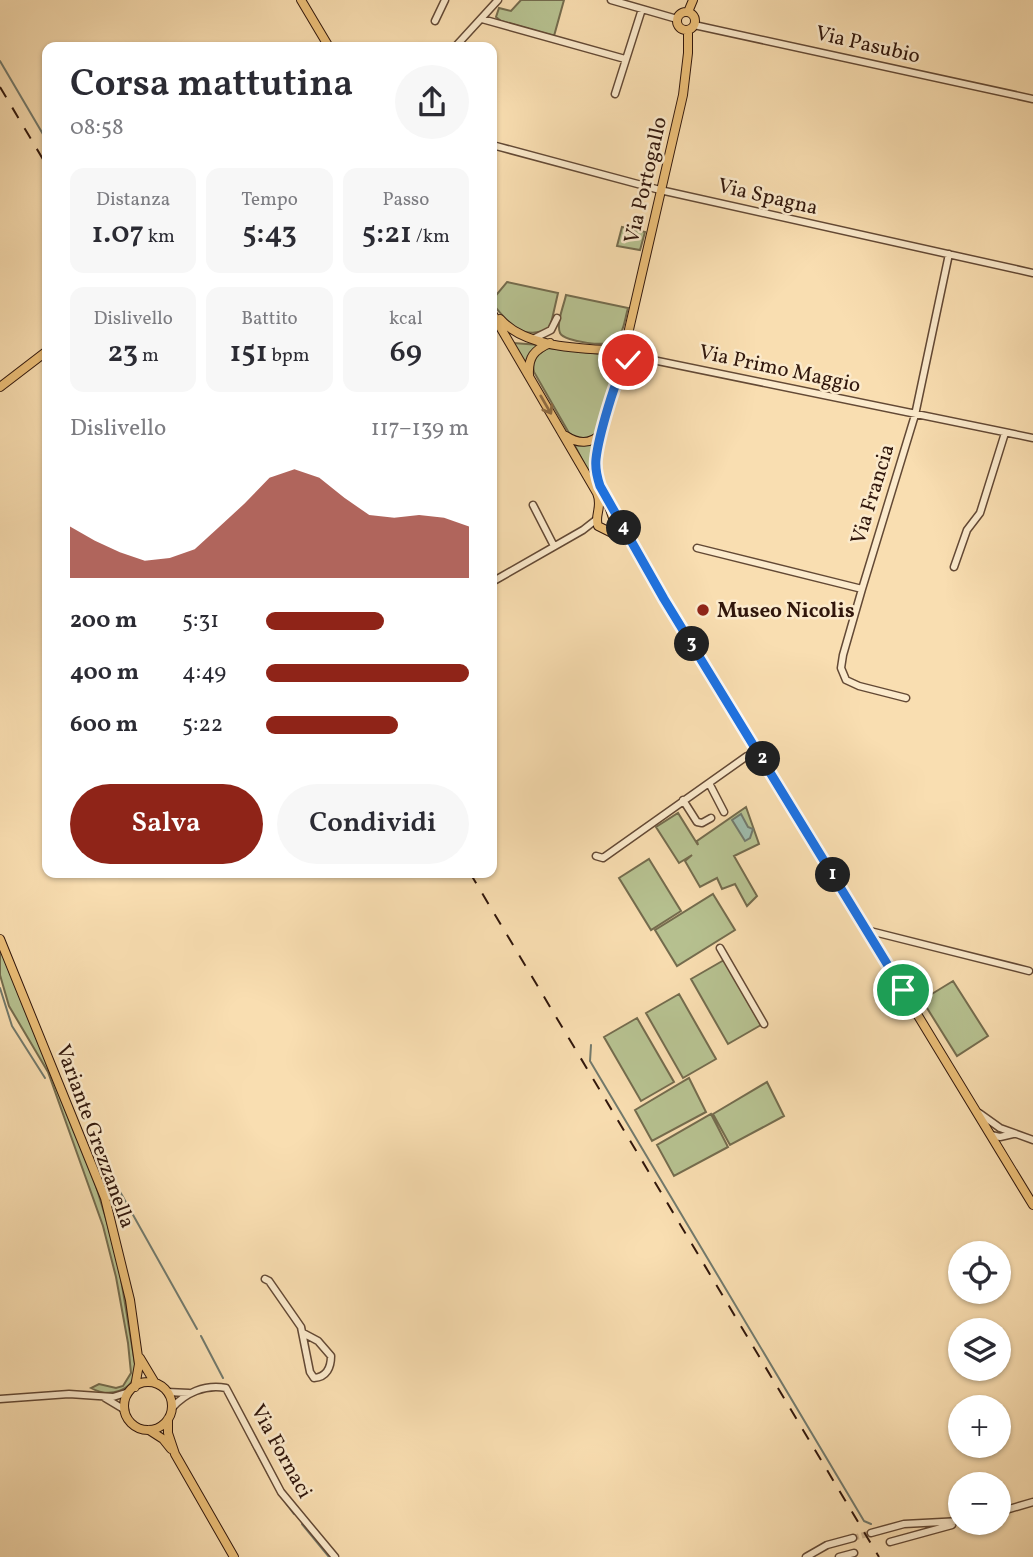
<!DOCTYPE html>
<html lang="it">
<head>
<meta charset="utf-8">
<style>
  :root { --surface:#fff; --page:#f7f7f7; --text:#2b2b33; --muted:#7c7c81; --accent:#8f2418 }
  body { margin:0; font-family:Vollkorn,serif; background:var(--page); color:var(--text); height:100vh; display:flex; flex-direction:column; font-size:26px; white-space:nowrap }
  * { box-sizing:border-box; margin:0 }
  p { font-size:23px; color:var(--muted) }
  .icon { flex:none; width:38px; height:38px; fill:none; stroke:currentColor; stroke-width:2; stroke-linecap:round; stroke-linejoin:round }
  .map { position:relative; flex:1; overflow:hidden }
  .sheet { position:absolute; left:42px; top:42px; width:455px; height:836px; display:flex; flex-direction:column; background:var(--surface); border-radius:14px; box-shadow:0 2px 5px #0004 }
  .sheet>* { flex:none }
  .tools { position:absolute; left:948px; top:1241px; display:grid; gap:14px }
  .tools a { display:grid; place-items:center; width:63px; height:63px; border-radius:50%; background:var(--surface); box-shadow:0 2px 5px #0004; font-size:35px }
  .pin { position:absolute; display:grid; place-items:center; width:60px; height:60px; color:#fff; margin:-30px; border:4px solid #fff; border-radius:50%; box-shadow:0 2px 7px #0007 }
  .km { position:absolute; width:35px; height:35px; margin:-18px; border-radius:50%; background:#222; color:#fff; font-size:19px; line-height:35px; text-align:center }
  .round { display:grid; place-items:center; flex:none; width:74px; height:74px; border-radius:37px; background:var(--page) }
  .summary { display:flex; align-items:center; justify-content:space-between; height:119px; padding:0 28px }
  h1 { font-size:38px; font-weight:600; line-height:52px }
  .metrics { display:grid; grid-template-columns:repeat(3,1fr); gap:10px; height:119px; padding:7px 28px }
  .metrics div { display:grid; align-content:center; border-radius:14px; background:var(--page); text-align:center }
  .metrics b { font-size:30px; font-weight:600 }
  .metrics small { font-size:19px; font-weight:400 }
  .metrics p { font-size:19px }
  .chart { height:196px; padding:14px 28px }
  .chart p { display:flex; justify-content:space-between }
  .chart svg { width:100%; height:126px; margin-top:7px; fill:var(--accent); opacity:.7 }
  .cta { display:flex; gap:14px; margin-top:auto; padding:14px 28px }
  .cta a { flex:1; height:80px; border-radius:42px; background:var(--accent); color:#fff; font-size:28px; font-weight:600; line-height:80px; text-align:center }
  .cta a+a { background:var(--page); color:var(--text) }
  ul { padding:0 28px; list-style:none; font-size:23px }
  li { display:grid; grid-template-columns:112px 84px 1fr; align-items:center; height:52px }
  li i { height:18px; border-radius:9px; background:var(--accent) }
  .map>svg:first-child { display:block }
  .green { fill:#b7c291; stroke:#746c4e; stroke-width:2 }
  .water { fill:#9ebcad; stroke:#727a6d; stroke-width:2 }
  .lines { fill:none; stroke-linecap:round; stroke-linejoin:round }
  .stream { stroke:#727a6d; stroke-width:2 }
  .minor-tunnel { stroke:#d1b690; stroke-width:6; stroke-dasharray:6 3; stroke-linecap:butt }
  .minor-casing { stroke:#634935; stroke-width:9 }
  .major-casing { stroke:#31170c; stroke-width:10 }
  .minor { stroke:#fbeacc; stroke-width:6 }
  .major { stroke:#ecbf78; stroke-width:8 }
  .rail { stroke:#31170c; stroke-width:2; stroke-dasharray:12 12; stroke-linecap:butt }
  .oneway { stroke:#8e6b42 }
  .route-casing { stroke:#fff; stroke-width:14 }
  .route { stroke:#1a73e8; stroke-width:9 }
  .poi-dot { fill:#8f2418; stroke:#fbeacc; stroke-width:2.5 }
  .labels { text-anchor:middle; stroke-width:5; stroke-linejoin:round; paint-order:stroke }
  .street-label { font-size:21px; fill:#31170c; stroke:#fbeacc }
  .poi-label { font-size:21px; font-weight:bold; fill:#31170c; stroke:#fbeacc; text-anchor:start }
</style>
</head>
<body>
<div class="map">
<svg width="1033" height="1557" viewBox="0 0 1033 1557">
  <rect width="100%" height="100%" fill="#f9deb1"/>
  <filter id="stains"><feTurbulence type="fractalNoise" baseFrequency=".00286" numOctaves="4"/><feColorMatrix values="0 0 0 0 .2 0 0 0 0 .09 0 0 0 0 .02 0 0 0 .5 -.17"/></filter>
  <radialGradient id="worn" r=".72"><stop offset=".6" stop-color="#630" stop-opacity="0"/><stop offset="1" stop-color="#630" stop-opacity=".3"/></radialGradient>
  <path class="green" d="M521,0h43l-10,36 -53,-15 -5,-4 3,-9 12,3z
    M622,227l23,5 -5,18 -23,-4z
    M507,282l51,11 -8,35c-27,14 -42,-5 -58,-25v-3z
    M566,295l62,13c-3,10 -4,24 -11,32 -7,8 -53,2 -57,-7 -4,-10 4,-28 6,-38z
    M513,343l27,2 -13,21z
    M548,348l54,6 12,12v10l-14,51c-7,13 -20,15 -31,6l-35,-61c-3,-13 4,-18 14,-24z
    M597,440l-3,38 -2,1 -19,-37z
    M746,807l13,37 -25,12 23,40 -10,10 -12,-22 -13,5 -5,-11 -17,9 -15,-26 7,-6 -13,8 -23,-36 22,-14 20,32 -1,-4z
    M649,859l32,52 -30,19 -32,-52z
    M713,894l22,36 -58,36 -22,-36z
    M0,947l92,226 15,49 13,51 16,97c-3,22 -27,28 -45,18l8,-4 17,4 7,-2 8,-13 -3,-30 -12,-66 -13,-51 -55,-154 -39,-66 -9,-31z
    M724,960l37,65 -33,19 -37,-65z
    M953,981l35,55 -31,20 -35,-56z
    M679,994l37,65 -33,19 -37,-65z
    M637,1018l37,64 -33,19 -37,-64z
    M689,1078l17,34 -54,29 -17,-31z
    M767,1082l17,34 -54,29 -17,-31z
    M711,1114l17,33 -54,29 -17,-31z"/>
  <path class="water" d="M741,814l7,13 5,2 -3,9 -5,3 -13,-21z"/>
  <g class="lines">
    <path class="stream" d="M0,61l47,80
      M0,988l12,38 33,52
      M591,1045l-1,16 274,460 7,3
      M94,1154l3,-1 3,3 97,173
      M201,1336l22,42
      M252,1444l21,39
      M285,1502l9,12
      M302,1524l27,33"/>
    <path class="minor-tunnel" d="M853,1538l18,-5"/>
    <defs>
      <path id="minor" d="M611,0l66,19
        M482,19l143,40
        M435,21l10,-21
        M694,25l339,74
        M455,47l43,-47
        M615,94l27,-85
        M496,146l164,44 373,83
        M533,339l18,-9 6,-12
        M609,351l424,87
        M533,505l21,41
        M697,548l165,41
        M954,567l13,-37 13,-17 25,-80
        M492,582l91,-52 14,-11
        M906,698l-47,-12 -13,-6 -5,-12 2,-13 19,-66 53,-174 34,-161
        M709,783l15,29
        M683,800l14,22 5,1 9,-5
        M596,856l7,2 144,-102 12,-3
        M866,930l163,41
        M720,948l44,76
        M979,1113l21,15 33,12
        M991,1135l9,2 13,-3
        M265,1279l4,2 32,46 9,45 4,6c13,-1 17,-11 17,-22l-13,-15 -15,-8
        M167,1392l22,1
        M105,1398l20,12
        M0,1399l69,-5 44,3 16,-5
        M172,1408c13,-15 33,-24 54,-20l55,104 54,65
        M999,1512l34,-10
        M871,1533l33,-9 57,-3
        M890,1542l62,-17
        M806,1557l21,-12 26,-7
        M839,1557l15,-4"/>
      <path id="major" d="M301,0l28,47
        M677 21a9 9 0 1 1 18 0a9 9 0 1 1-18 0Z
        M688,12l5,-12
        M492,313l105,180c6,14 -3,22 1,33l26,13
        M500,319c24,27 72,29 107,31l8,-3 11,-9
        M602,351l10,8 7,14
        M529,375c-1,-18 5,-25 21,-32
        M0,387l47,-36
        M566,436c12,8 25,8 35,-2
        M607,500l7,21 20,27 399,657
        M609,503l-9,-17 -4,-15 2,-24 21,-74 64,-278 5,-42v-23
        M0,939l105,259 25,102 9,64 -4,23
        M140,1358l15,25
        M124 1406a24 24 0 1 1 48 0a24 24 0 1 1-48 0Z
        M168,1419v14l7,21 59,103
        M149,1430l14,9 8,10"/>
    </defs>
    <use href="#minor" class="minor-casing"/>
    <use href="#major" class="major-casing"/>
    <use href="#minor" class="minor"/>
    <use href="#major" class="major"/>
    <path class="rail" d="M0,87l47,79
      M470,873l409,684"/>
  </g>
  <defs><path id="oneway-shaft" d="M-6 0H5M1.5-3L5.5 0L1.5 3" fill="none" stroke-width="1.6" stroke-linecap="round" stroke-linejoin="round" transform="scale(1.75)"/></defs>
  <use class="oneway" href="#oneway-shaft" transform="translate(546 405) rotate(60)"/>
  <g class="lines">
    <defs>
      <path id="route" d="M628,360c-12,12 -30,80 -32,99 -1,9 1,18 4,27l64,113 239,391"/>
    </defs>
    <use href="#route" class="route-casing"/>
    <use href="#route" class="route"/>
  </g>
  <circle class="poi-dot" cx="703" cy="610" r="7"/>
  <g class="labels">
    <g class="street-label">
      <text transform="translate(868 44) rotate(13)" y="7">Via Pasubio</text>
      <text transform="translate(645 180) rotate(-77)" y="7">Via Portogallo</text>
      <text transform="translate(768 196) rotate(13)" y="7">Via Spagna</text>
      <text transform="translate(780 368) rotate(12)" y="7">Via Primo Maggio</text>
      <text transform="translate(872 494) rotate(-73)" y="7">Via Francia</text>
      <text transform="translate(96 1136) rotate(70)" y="7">Variante Grezzanella</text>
      <text transform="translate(282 1451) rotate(61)" y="7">Via Fornaci</text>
    </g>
    <g class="poi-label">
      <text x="717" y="617">Museo Nicolis</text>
    </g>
  </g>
  <rect width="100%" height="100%" filter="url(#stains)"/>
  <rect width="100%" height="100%" fill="url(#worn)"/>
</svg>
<div class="tools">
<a><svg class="icon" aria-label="locate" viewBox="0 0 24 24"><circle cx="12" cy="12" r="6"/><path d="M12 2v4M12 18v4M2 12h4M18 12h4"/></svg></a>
<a><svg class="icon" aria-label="layers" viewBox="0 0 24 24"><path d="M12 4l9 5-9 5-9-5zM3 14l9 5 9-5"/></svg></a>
<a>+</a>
<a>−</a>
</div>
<div class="pin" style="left:903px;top:990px;background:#1e9e55"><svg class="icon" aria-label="arrive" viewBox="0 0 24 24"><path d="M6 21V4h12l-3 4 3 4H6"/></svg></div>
<div class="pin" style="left:628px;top:360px;background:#d93025"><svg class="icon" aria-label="check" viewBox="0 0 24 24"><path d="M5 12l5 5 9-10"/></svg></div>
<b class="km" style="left:833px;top:875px">1</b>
<b class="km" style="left:763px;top:759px">2</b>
<b class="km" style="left:692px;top:644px">3</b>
<b class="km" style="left:624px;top:528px">4</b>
<section class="sheet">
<div class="summary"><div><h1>Corsa mattutina</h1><p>08:58</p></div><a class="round"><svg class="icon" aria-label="share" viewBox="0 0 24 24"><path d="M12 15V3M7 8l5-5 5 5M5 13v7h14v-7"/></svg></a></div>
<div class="metrics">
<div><p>Distanza</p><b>1.07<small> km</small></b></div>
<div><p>Tempo</p><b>5:43</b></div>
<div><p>Passo</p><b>5:21<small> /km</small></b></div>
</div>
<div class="metrics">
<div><p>Dislivello</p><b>23<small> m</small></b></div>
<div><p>Battito</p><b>151<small> bpm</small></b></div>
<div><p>kcal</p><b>69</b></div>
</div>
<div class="chart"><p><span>Dislivello</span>117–139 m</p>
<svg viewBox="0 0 160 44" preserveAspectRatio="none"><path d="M0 44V26L10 31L20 35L30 38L40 37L50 34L60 26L70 18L80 9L90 6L100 9L110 16L120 22L130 23L140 22L150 23L160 26V44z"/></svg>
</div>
<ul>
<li><b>200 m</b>5:31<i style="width:58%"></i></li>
<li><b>400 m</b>4:49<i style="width:100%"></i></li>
<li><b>600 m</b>5:22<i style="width:65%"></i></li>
</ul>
<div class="cta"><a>Salva</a><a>Condividi</a></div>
</section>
</div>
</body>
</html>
